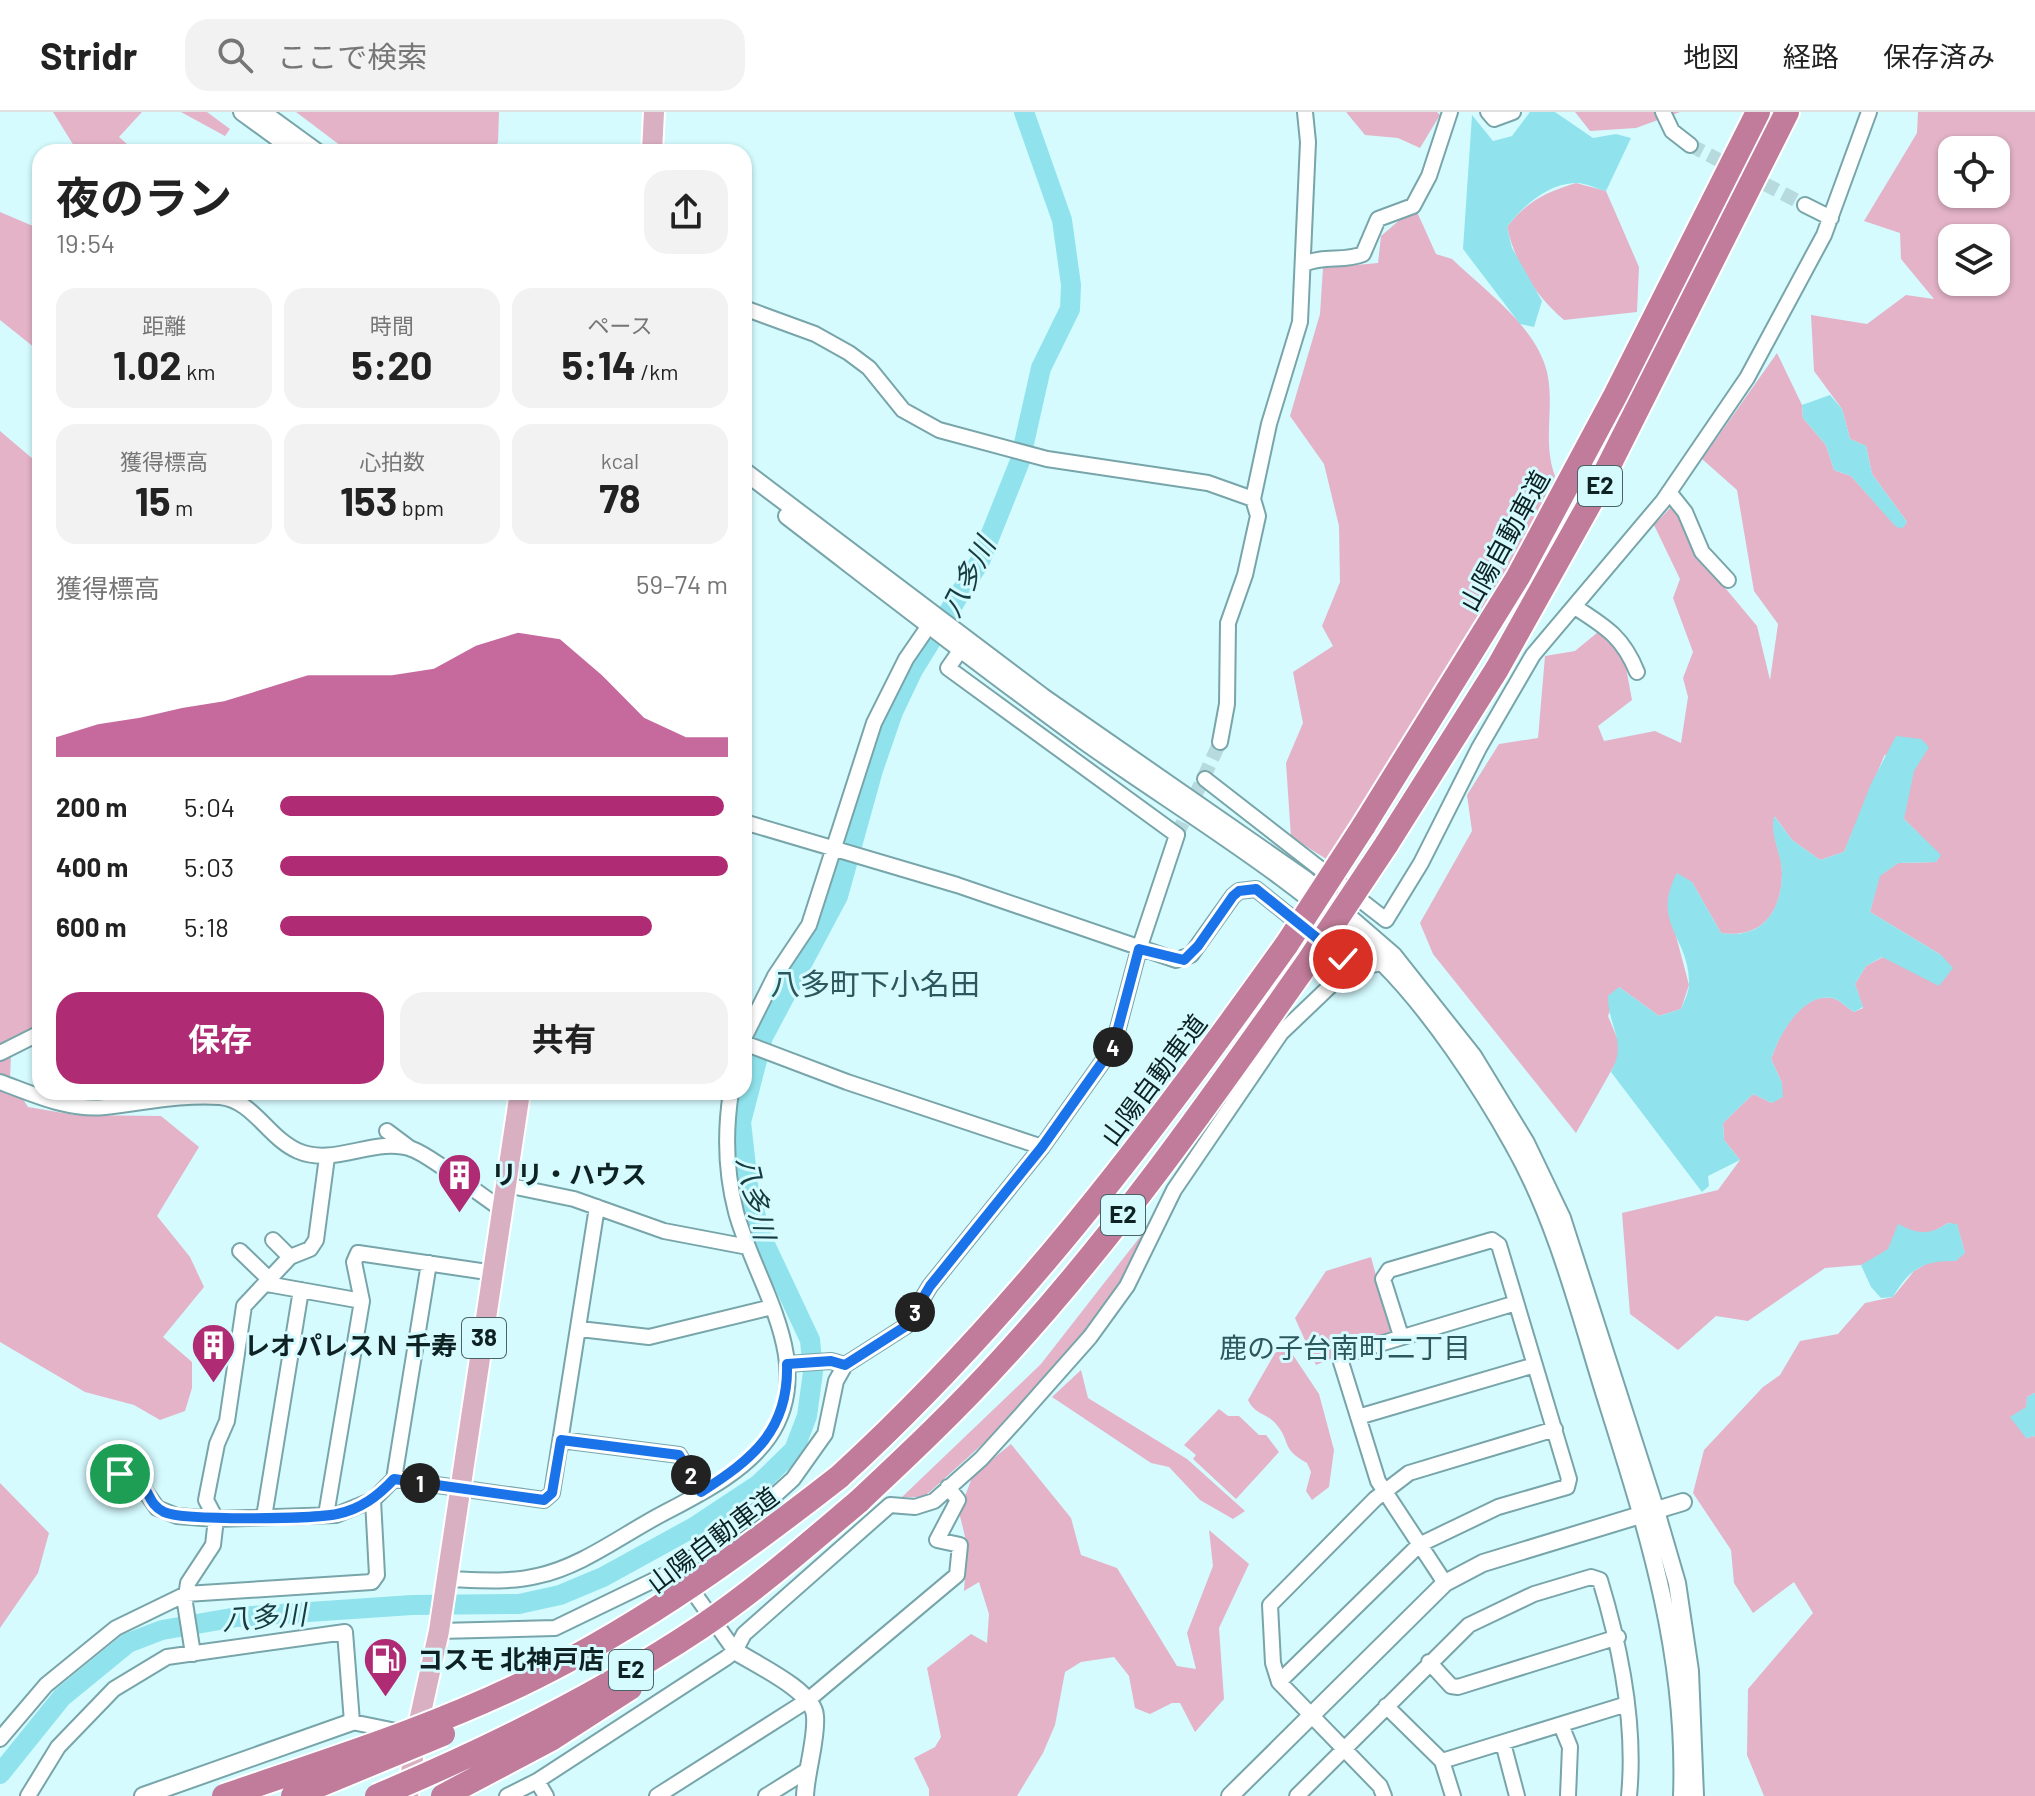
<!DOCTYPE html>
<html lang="ja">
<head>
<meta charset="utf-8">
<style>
  :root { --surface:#fff; --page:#f2f2f2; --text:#222; --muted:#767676; --line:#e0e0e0; --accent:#af2c74 }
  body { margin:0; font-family:Barlow,"Noto Sans JP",sans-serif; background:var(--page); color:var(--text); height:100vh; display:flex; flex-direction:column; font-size:30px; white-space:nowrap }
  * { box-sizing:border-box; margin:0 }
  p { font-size:26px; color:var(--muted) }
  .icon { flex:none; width:44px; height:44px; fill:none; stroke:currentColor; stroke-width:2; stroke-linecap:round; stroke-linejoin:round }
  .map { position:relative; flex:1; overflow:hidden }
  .details { position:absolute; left:32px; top:32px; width:720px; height:956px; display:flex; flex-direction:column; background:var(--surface); border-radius:24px; box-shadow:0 2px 6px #0004 }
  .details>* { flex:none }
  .fabs { position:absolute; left:1938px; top:24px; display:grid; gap:16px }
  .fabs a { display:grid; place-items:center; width:72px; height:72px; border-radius:16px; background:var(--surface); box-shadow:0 2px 6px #0004; font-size:40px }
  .pin { position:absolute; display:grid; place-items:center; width:68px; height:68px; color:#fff; margin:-34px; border:4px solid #fff; border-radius:50%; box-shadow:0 2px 8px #0007 }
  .km { position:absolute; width:40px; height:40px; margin:-20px; border-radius:50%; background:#222; color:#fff; font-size:22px; line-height:40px; text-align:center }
  .round { display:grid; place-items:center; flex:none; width:84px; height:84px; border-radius:24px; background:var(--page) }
  .head { display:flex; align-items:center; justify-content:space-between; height:136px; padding:0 24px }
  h1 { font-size:44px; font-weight:700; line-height:60px }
  .figures { display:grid; grid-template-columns:repeat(3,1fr); gap:12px; height:136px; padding:8px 24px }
  .figures div { display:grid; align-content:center; border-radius:20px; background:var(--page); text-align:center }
  .figures b { font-size:40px; font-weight:700 }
  .figures small { font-size:22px; font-weight:400 }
  .figures p { font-size:22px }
  .chart { height:224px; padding:16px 24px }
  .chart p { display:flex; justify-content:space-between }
  .chart svg { width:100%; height:144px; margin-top:8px; fill:var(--accent); opacity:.7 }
  .action { display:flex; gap:16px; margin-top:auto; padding:16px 24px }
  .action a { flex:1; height:92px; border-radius:24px; background:var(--accent); color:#fff; font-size:32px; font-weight:700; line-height:92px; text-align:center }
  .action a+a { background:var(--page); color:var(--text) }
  ul { padding:0 24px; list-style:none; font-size:26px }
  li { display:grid; grid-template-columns:128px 96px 1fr; align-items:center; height:60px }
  li i { height:20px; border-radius:10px; background:var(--accent) }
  header { display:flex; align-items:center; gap:48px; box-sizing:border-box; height:112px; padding:0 40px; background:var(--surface); border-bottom:2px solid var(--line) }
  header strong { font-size:38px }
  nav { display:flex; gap:44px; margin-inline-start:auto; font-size:28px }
  .search { width:560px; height:72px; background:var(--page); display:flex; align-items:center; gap:20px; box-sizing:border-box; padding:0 28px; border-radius:24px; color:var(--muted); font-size:30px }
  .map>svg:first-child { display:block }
  .green { fill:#e4b3c8; fill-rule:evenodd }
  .water { fill:#90e3ec }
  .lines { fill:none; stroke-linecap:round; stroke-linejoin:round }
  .river { stroke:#90e3ec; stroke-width:20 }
  .minor-tunnel { stroke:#b7dade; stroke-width:14; stroke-dasharray:14 7; stroke-linecap:butt }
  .minor-casing { stroke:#78a5aa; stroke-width:18 }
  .tertiary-casing { stroke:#78a5aa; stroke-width:20 }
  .primary-casing { stroke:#fff; stroke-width:24 }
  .motorway-casing { stroke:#fff; stroke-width:28 }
  .minor { stroke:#fff; stroke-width:14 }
  .tertiary { stroke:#fff; stroke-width:16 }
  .primary { stroke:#d9b0c2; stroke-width:20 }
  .motorway { stroke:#c07c9a; stroke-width:24 }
  .motorway-bridge-casing { stroke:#fff; stroke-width:28; stroke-linecap:butt }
  .motorway-bridge { stroke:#c07c9a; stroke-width:24 }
  .route-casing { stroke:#fff; stroke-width:16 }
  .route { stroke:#1a73e8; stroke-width:10 }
  .labels { text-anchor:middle; stroke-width:6; stroke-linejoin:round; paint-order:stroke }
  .shield { fill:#d5fbff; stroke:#4a6265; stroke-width:2 }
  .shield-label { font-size:24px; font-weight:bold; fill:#0e2123 }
  .street-label { font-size:26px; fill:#0e2123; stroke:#d5fbff }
  .poi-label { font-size:26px; font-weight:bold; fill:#0e2123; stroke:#d5fbff; text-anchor:start }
  .water-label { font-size:28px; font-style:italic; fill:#153d41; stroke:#d5fbff }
  .neighbourhood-label { font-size:28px; fill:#2c585d; stroke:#d5fbff }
  .quarter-label { font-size:30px; fill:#2c585d; stroke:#d5fbff }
</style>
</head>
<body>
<header>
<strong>Stridr</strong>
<div class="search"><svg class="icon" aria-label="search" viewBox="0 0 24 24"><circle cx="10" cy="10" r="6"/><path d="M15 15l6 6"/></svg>ここで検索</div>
<nav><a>地図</a><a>経路</a><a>保存済み</a></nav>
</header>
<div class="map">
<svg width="2035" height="1684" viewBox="0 0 2035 1684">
  <rect width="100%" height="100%" fill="#d5fbff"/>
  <path class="green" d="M53,0h89l-23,25 17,15h-63l1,-6z
    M181,0h26l23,17 -5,7z
    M296,0h203l-1,30 -6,10h-143z
    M1346,0h91l3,3 -20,33 -22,-10 -33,-3z
    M1575,0h105l-44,16 -46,3z
    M1918,0h117v1281l-8,4 -1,41 9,-2v360h-271l-17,-41 1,-66 65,-76 -19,-31 -41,31 -19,-30 -3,-33 -38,-57 11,-43 59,-63 17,-12 20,-34 38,-7 27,-31 28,-6 21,-26 17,-10 34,-8 -8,-28 -9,-2c-12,8 -23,13 -37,8l-30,25 -20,9 -36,3 -77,53 -32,-5 -38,34 -48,-36 -8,-101 96,-23 22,-30 -16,-20 -1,-17 30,-29 19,9 10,-20 -11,-24c7,-22 30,-67 61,-61 7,1 15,10 22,14l9,-4 -8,-24 11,-18 17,-9 28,12 30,-14 -71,-43 9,-36 19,-13 38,-1 4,-7 -36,-36 -19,-65 -41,98 -24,8 -28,-20 -17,-23c-5,21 7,34 7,56 0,39 -20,66 -61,60l-29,-51 -17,50 14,53 -8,24 -22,7 -40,-29 -11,29 12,29 -1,12 -43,76 -143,-179 -13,-31 52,-92 -5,-36 32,-51 39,-6 7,-82 30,-5 23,-19 26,25 8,43 -34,26 6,15 51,-10 26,12 7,-46 -5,-19 10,-26 -20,-54 7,-19 -26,-54 19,-20 38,66 46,55 13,54 8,-56 -24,-33 -17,-101 -35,-31 75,-106 25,52 1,13 23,27 8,25 17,6 45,50 7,1 4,-5 -35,-48 -6,-28 -16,-7 -8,-30 -28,-38 -3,-56 56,9 39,-29 28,4 -33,-40 -1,-26 -36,-12 53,-88zM1952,38h44v44h-44zM1952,126h44v44h-44z
    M1576,71l30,8 33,76 -2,45 -73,8c-30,-26 -48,-55 -57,-93 19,-25 39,-35 69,-44z
    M0,100l40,17v123l-40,-32z
    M1417,100l19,42 16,5c32,31 84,67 95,113 8,35 -5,69 8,104l-67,138 -160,246 -37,-23 -5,-74 17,-40 -10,-51 40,-26 -11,-20 18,-44 -1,-56 -15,-62 -34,-48 30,-102 3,-46 55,-5 3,-27 21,-18z
    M0,319l40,34v577l-29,14 -1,23 18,28 47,8 86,1 38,31 -42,69 33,41 14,30 -41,50 29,25v26l-7,23 -25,9 -26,-15 -49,-13 -85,-50z
    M1168,1089l-48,91 -85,105 -111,100h-22l139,-133z
    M1371,1145l21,77 -60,19 1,5 -17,7 -21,-47 31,-47z
    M1287,1234l32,48 15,56 -5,37 -17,13 -6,-9 5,-19 -4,-9c-27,-15 -15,-20 -31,-39 -9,-11 -21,-9 -28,-24l27,-47z
    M1081,1258l7,28 99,61 58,52 -12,8 -33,-19 -31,-33 -18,-4 -99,-66z
    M1219,1297l9,7h11l20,19h7l13,17 -43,47 -43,-40 3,-4 -12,-10z
    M1011,1332l60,74 10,37 36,13 60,98 19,3 -9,-36 26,-67 -4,-36 40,34 -30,64 5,71 -29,33 -15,-29h-8l-22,11 -15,-6 -6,-32 -15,-19 -33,5 -16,10 -10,53 -12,28 -26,43h-88v-7l-15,-31 21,-11 6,-10 -14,-69 44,-34 16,9 2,-29 -10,-32 -15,9 3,-46 -8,-33 14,-37z
    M0,1371l49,50 -11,40 -38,55z"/>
  <path class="water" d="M1530,0h25l38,26 23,-4 15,4 -25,53c-9,-2 -22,-9 -31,-8 -28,1 -52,23 -68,44l5,21 30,53 -8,26 -14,-3 -57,-75 9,-134 21,26 19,-5z
    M1830,283l12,14 8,30 16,7 6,28 35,48 -4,6 -7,-1 -45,-51 -17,-6 -8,-25 -23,-27 -1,-13z
    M1896,624l25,3 8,8 -15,24 -10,48 37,36 -5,7 -38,1 -18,13 -10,36 71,43 12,13 -14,18 -57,-29 -16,9 -11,18 8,23 -9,5c-7,-4 -15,-13 -22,-14 -30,-6 -54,39 -61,61l11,24 1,14 -11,6 -19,-9 -30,29 1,17 16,20 -32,16 1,10 -7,6 -91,-120c17,-31 -3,-44 -3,-76l11,-9 40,29 22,-7c3,-7 8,-17 8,-25 1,-47 -39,-60 -12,-111l15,9 29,51c41,7 61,-22 61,-61 -1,-21 -12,-35 -8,-56l18,24 28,20 24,-8 27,-68z
    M1948,1111l9,1 8,29 -9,8c-32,-1 -47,8 -63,36l-12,1 -10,-11 -10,-22 27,-16 10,-25c20,10 31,12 50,-1z
    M2035,1281v43l-9,2 -16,-21 16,-10 1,-10z"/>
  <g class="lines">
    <path class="river" d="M0,1662l62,-77 66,-54 34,-13 75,-13 175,-12 107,-1 41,-9 43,-18 91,-50 65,-43 35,-34 13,-34 6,-44 -3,-32 -47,-100 -14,-47 -8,-71 22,-85 75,-141 35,-126 20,-58 20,-42 67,-109 40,-100 21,-93 29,-59 1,-24 -9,-65 -38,-108"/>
    <path class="minor-tunnel" d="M1690,33l115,60
      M1177,723l43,-93"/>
    <defs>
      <path id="minor" d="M1488,0l6,7 19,-7
        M1663,0l9,19 18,14
        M1805,93l26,13
        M1304,152c20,-9 40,-2 59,-10l15,-35 35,-13 16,-30 21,-64
        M744,196l71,26 34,19 20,15 34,42 36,20 108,29 161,24 45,16
        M1669,380l16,20 17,40 26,28
        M1575,495c31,20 48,30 62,65
        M1220,630l7,-38 1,-81 17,-48 13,-59 -5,-17 16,-75 31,-102 8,-180 -3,-30
        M1205,667l181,141 35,-57 58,-115 54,-93 130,-154 84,-123 77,-143 45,-123
        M744,710l213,63 219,75 15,-5 42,-59 6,-5 17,-2 97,78
        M744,926l31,-62 34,-51 65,-202 32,-64 22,-32
        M744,931l103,39 195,65
        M0,941l40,-20
        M0,970c33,12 69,29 105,25 38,-4 77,-13 115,-10 33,3 48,41 78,54 37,16 77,-15 114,-2 21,8 69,47 91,61
        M387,1019l24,18
        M506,1073l68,14 90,32 84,16
        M273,1128l17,17
        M240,1139l30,29
        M267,1172l95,17 -8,-39 4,-9 136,20
        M580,1217l69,8 123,-30
        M787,1252l44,-3 14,4
        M1358,1305l177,-52
        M561,1328l118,15 22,37
        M100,1355l36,11 21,30 20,8 39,3 120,-4 37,-15
        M394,1367l35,-216
        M326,1403l36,-214
        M264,1405l37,-227
        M446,1467c30,1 62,4 91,-3 44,-9 85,-41 125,-62 36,-19 83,-42 107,-77 50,-73 -14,-154 -33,-225 -10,-38 -11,-81 -5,-120
        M687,1471l48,68
        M1445,1471l-67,-102 -37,-119 2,-7 173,-52
        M439,1519l116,-3 122,-59 85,-62 31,-28 32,-45 11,-53 9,-16 61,-39 24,-40 112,-139 71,-100 26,-98 38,-114 -229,-167 18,-26
        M193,1542l-8,-51 3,-20 25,-38 3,-26 -10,-19 11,-56 10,-23 17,-115 46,-49 20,-8 6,-9 11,-83
        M1429,1550l22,24 7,1 160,-50
        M1279,1570l140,-137 79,-38 69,-20 2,-8 -70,-234 -7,-5 -103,30 -6,9 18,57
        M1386,1594l56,55 11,35
        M1561,1613l9,22 -2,49
        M0,1627l46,-54 70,-57 70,-34 186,-12 5,-7 -4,-75 21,-21 150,21 8,-7 45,-286
        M1503,1631l14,53
        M1442,1649l185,-57
        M537,1669l9,15
        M28,1684l30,-49 56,-58 53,-32 178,-25 7,90 49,10
        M507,1684l30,-15 189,-123 9,-7 9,-17 146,-129 25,2 19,-6 47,-42 40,-44 69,-78 37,-51 47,-96 107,-157 67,-64 35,-6
        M657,1684l151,-96 149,-125 3,-30 -23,-5 21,-40 -10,-13
        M766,1684l40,-25
        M1297,1684l172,-171 65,-31 57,-17 9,3c21,69 36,144 29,216
        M1384,1684l-4,-10 -101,-104 -6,-19 -3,-58 105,-106 34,-26 146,-44"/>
      <path id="tertiary" d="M242,0l55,40
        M262,0l55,40
        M744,359l299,226 262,182 88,76 80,101 53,87 36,75 94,293 21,72 13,88 5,125
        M787,404c99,76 196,152 297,225 97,69 215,138 299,222 48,48 97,122 130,181 46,81 68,176 96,264 41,130 78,250 73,388
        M735,1539c20,13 79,40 80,65 2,23 -9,55 -10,80
        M143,1684l209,-74
        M1230,1684l215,-213 38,-20 200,-61"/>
      <path id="primary" d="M652,40l2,-40
        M408,1684l8,-61 23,-104 81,-539"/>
      <path id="motorway" d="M1363,715l155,-250 97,-181 143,-284
        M1386,733l111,-176 93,-166 197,-391
        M839,1365c173,-158 312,-342 448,-533
        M858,1390c50,-47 100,-94 146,-145 113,-123 208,-259 304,-395"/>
    </defs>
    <use href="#minor" class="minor-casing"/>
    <use href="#tertiary" class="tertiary-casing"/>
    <use href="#primary" class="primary-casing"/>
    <use href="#motorway" class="motorway-casing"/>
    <use href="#minor" class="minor"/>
    <use href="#tertiary" class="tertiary"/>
    <use href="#primary" class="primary"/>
    <use href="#motorway" class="motorway"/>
    <defs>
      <path id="motorway-bridge" d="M1287,832l76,-117
        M1308,850l78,-117
        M224,1684c105,-36 212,-69 312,-119 109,-54 207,-125 303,-200
        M293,1684l150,-62
        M377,1684c112,-47 222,-101 324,-169 55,-37 106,-82 157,-125
        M443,1684l108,-57 79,-51"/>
    </defs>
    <use href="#motorway-bridge" class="motorway-bridge-casing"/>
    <use href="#motorway-bridge" class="motorway-bridge"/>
  </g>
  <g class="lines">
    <defs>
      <path id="route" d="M120,1362c35,8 22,27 44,38 18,9 151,7 173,2 24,-5 41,-18 57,-35l150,21 8,-7 9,-53 118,15 22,37c52,-33 88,-62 86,-128l44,-3 14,4 61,-39 24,-40 112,-139 71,-100 26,-98 45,11 14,-14 35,-50 6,-5 17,-2 87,70"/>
    </defs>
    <use href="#route" class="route-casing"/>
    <use href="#route" class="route"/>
  </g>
  <defs>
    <symbol id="building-pin" viewBox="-11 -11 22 30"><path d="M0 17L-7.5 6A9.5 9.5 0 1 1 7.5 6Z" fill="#af2c74" stroke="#d5fbff"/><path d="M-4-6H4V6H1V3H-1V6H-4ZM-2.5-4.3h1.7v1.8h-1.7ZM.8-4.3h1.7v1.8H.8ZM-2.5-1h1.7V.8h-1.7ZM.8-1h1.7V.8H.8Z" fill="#fff"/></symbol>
    <symbol id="fuel-pin" viewBox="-11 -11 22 30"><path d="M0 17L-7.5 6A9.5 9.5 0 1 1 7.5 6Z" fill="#af2c74" stroke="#d5fbff"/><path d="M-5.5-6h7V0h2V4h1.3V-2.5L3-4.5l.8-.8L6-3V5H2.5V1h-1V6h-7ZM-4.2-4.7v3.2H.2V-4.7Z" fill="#fff"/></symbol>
  </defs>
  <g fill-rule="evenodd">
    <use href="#building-pin" x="434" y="1038" width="51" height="69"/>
    <use href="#building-pin" x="188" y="1208" width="51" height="69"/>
    <use href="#fuel-pin" x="360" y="1522" width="51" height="69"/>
  </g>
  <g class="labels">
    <g class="shield">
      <rect x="1578" y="354" width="44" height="40" rx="6"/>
      <rect x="1101" y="1083" width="44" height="40" rx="6"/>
      <rect x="462" y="1206" width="44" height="40" rx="6"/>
      <rect x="609" y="1538" width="44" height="40" rx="6"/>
    </g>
    <g class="shield-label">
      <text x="1600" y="382">E2</text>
      <text x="1123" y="1111">E2</text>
      <text x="484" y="1234">38</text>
      <text x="631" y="1566">E2</text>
    </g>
    <g class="street-label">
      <text transform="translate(1505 429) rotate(-61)" y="9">山陽自動車道</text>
      <text transform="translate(1154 968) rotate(-53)" y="9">山陽自動車道</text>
      <text transform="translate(713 1428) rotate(-37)" y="9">山陽自動車道</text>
    </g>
    <g class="poi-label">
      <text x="491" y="1072">リリ・ハウス</text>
      <text x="244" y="1243">レオパレスＮ 千寿</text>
      <text x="417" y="1557">コスモ 北神戸店</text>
    </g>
    <g class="water-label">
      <text transform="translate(968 465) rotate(-63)" y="10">八多川</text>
      <text transform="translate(756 1086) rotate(77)" y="10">八多川</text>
      <text transform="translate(264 1505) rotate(-4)" y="10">八多川</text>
    </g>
    <g class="neighbourhood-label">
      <text x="1345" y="1246">鹿の子台南町二丁目</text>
    </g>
    <g class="quarter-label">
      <text x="875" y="883">八多町下小名田</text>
    </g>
  </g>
</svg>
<div class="fabs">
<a><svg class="icon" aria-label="locate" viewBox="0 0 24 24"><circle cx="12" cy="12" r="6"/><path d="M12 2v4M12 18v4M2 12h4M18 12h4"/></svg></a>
<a><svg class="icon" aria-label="layers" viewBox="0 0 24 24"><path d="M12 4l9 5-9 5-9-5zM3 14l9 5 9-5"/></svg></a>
</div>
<div class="pin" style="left:120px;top:1362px;background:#1e9e55"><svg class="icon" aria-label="arrive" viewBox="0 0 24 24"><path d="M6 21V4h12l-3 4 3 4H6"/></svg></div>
<div class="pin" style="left:1343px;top:847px;background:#d93025"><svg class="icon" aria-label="check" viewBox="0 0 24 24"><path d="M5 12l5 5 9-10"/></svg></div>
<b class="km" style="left:420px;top:1371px">1</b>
<b class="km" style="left:691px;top:1363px">2</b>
<b class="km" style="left:915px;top:1200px">3</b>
<b class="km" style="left:1113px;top:935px">4</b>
<section class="details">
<div class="head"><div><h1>夜のラン</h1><p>19:54</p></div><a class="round"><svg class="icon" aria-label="share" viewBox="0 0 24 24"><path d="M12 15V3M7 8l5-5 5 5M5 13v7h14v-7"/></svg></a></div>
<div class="figures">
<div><p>距離</p><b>1.02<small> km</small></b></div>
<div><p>時間</p><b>5:20</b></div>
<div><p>ペース</p><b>5:14<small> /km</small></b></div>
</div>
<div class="figures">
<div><p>獲得標高</p><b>15<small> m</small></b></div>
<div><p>心拍数</p><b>153<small> bpm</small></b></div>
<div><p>kcal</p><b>78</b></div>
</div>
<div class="chart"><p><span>獲得標高</span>59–74 m</p>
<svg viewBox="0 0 160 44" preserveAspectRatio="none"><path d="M0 44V38L10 34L20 32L30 29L40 27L50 23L60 19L70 19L80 19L90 17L100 10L110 6L120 8L130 19L140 32L150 38L160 38V44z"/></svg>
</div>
<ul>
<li><b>200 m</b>5:04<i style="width:99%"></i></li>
<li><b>400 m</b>5:03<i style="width:100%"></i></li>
<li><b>600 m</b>5:18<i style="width:83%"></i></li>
</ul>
<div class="action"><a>保存</a><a>共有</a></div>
</section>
</div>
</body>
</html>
